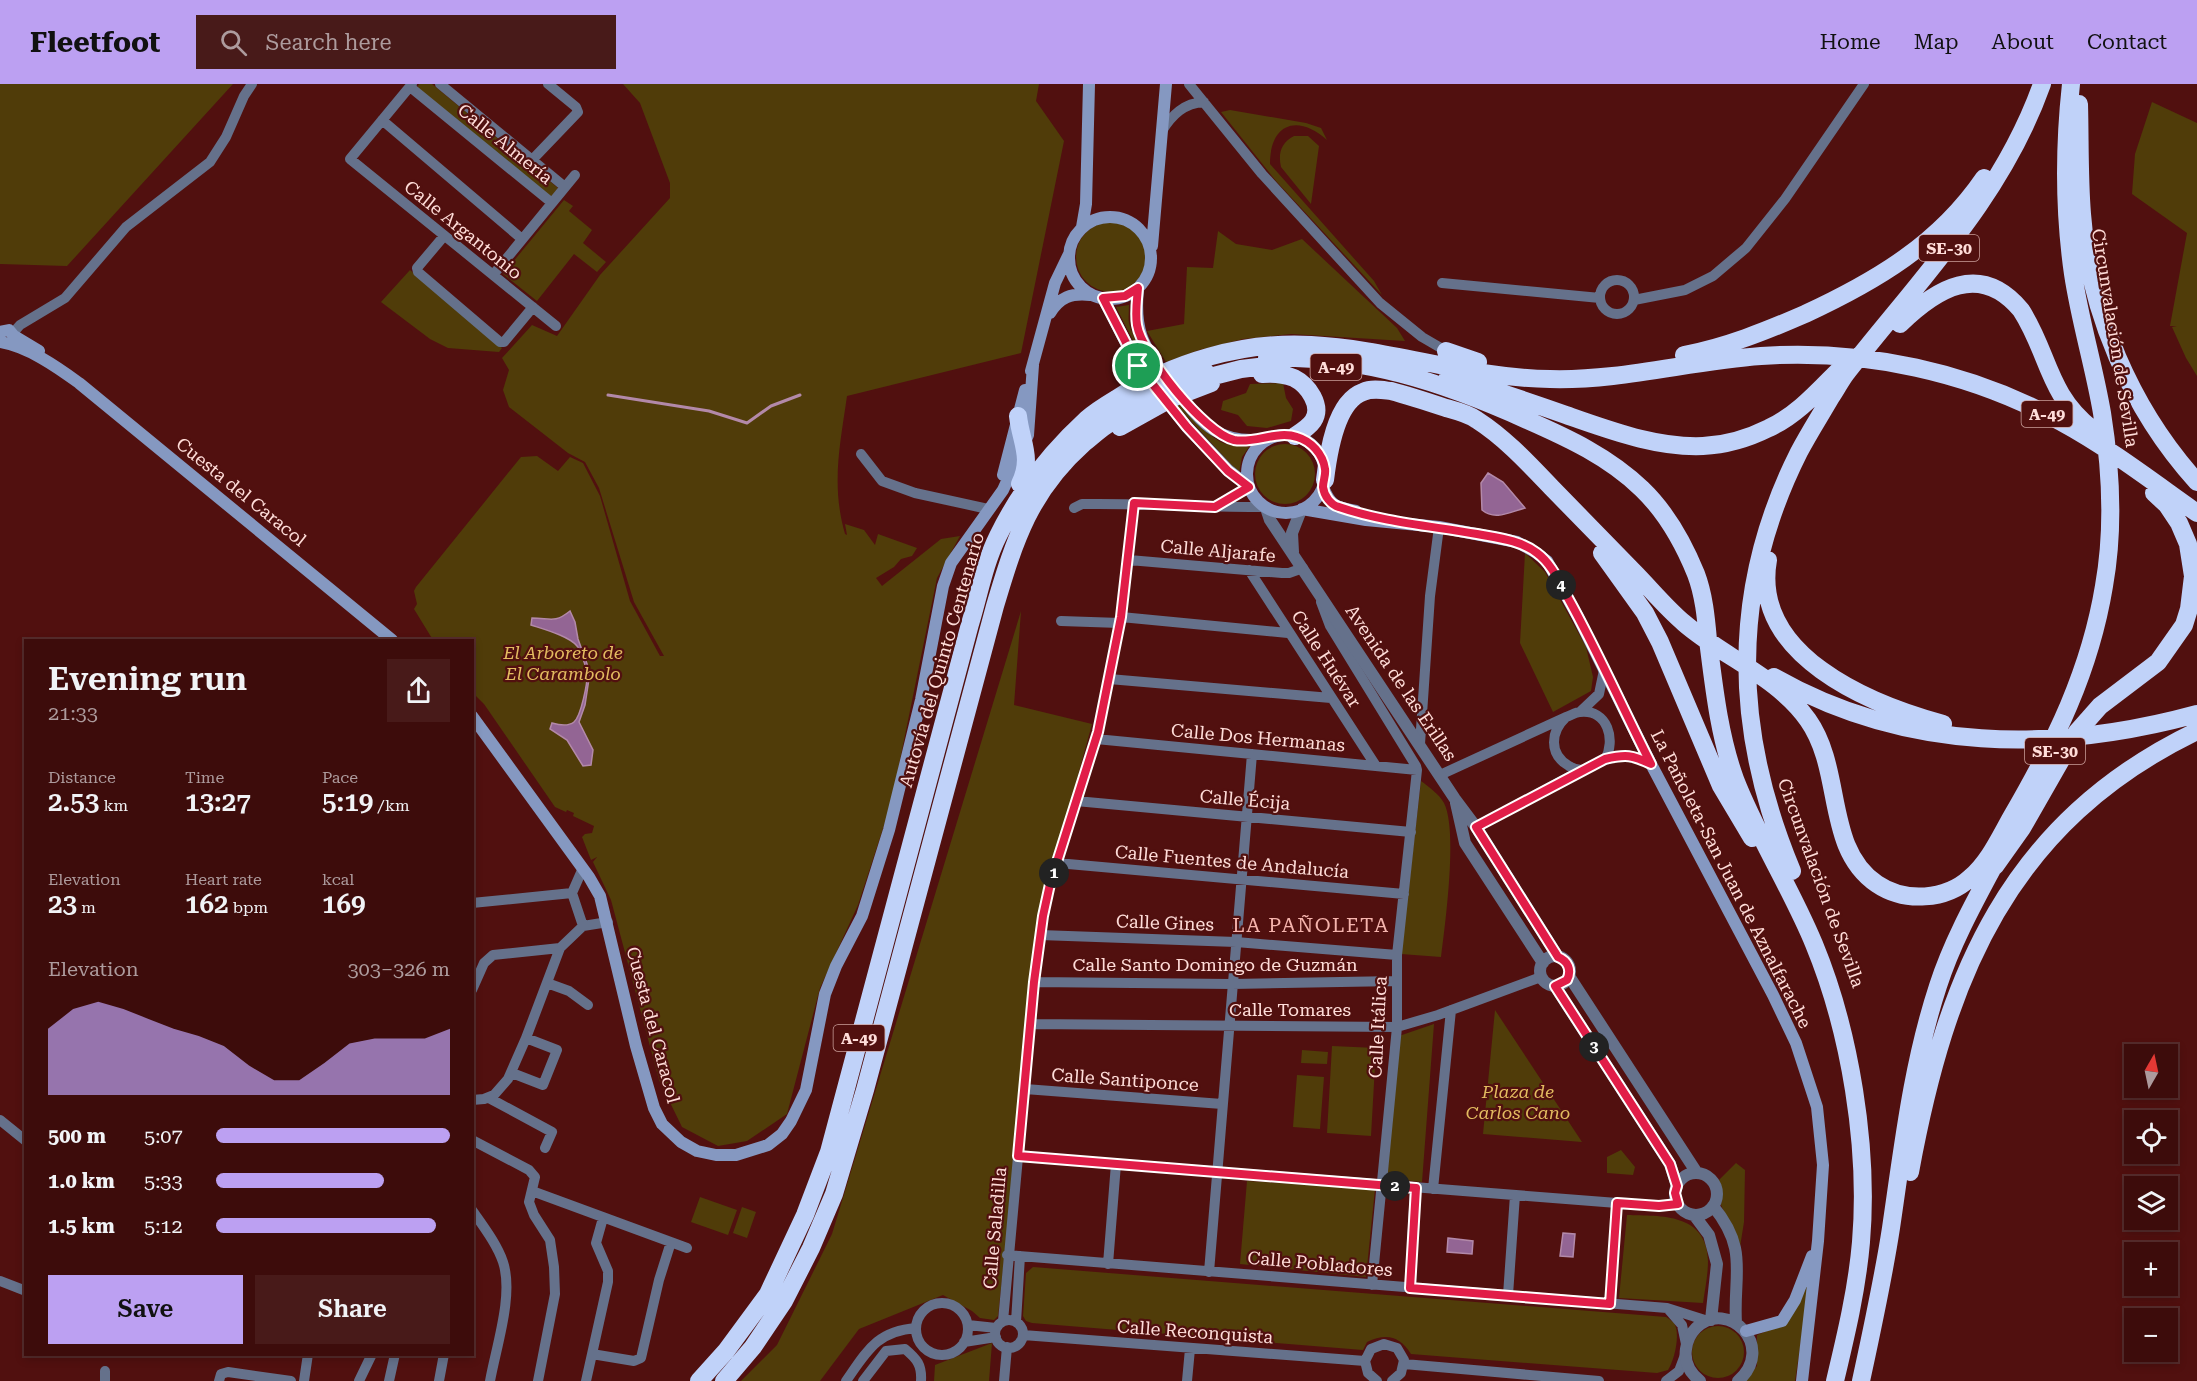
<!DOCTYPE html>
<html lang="en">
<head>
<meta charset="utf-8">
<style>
  :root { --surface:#3d0c0b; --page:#481a19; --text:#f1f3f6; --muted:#ad9b9d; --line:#562c2c; --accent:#bca0f2 }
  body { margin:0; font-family:"Roboto Serif",serif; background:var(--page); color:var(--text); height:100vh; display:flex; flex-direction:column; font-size:22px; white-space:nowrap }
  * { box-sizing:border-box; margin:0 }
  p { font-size:20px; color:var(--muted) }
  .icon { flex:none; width:33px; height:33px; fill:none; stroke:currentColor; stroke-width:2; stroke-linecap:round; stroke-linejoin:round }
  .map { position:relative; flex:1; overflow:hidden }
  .sheet { position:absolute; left:24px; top:555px; width:450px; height:717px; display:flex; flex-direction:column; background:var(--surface); border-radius:0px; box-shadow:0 3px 9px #0003,0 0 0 2px var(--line) }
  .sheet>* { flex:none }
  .needle { width:39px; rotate:9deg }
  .buttons { position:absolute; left:2124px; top:960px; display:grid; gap:12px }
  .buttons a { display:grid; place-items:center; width:54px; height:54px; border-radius:0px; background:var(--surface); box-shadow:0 3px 9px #0003,0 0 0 2px var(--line); font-size:30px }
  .pin { position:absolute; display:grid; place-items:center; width:51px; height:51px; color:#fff; margin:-26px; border:3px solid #fff; border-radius:50%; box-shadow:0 2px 6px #0007 }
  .km { position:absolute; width:30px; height:30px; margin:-15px; border-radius:50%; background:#222; color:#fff; font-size:16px; line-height:30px; text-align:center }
  .round { display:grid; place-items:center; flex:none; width:63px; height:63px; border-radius:0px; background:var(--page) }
  .head { display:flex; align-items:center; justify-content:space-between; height:102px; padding:0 24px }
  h1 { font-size:33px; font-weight:600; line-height:45px }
  .stats { display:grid; grid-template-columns:repeat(3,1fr); gap:9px; height:102px; padding:6px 24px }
  .stats div { display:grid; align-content:center }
  .stats b { font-size:26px; font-weight:600 }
  .stats small { font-size:16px; font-weight:400 }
  .stats p { font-size:16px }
  .chart { height:168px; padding:12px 24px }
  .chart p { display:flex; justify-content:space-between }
  .chart svg { width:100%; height:108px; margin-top:6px; fill:var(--accent); opacity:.7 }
  .button { display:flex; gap:12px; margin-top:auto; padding:12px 24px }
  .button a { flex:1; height:69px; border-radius:0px; background:var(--accent); color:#111; font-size:24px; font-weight:600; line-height:69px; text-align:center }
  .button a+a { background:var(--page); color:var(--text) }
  ul { padding:0 24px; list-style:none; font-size:20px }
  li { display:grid; grid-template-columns:96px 72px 1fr; align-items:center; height:45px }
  li i { height:15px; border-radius:8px; background:var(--accent) }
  header { display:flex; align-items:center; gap:36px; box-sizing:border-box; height:84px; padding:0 30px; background:var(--accent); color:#111 }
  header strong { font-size:28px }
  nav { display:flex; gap:33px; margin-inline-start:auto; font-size:21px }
  .search { width:420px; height:54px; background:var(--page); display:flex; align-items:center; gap:15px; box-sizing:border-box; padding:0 21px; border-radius:0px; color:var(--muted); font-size:22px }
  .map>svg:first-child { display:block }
  .green { fill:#503c09 }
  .water { fill:#936594; stroke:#b389a9; stroke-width:1.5 }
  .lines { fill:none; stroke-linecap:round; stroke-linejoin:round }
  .stream { stroke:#b389a9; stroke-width:3 }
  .minor { stroke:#65718b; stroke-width:10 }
  .tertiary { stroke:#65718b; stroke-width:12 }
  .secondary { stroke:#8598c1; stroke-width:12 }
  .motorway { stroke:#c0d2f9; stroke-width:18 }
  .route-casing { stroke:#fff; stroke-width:12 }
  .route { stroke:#e11d48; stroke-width:8 }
  .labels { text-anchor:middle; stroke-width:4.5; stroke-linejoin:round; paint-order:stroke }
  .shield { fill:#51100f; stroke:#cba09c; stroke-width:1.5 }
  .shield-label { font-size:16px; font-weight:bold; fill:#ffddd9 }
  .street-label { font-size:18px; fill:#ffddd9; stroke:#51100f }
  .park-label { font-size:18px; font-style:italic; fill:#e2bb60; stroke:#51100f }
  .neighbourhood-label { font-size:20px; letter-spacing:1.5px; fill:#f5b4ad; stroke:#51100f }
</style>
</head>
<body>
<header>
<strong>Fleetfoot</strong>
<div class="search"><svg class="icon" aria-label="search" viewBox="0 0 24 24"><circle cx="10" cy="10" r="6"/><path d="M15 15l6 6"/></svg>Search here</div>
<nav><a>Home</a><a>Map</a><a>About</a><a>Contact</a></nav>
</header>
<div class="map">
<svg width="2197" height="1297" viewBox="0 0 2197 1297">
  <rect width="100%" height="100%" fill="#51100f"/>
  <path class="green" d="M0,0h233l-166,182 -67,-2z
    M419,0h13l126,104 -8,10 -133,-110z
    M623,0h416l-3,17 28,40 -43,212 -174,43c-7,49 -16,89 -2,138l2,1 -2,-11 19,6 11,15 3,-11 39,14 -5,8 -11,3 -7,8 -18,11 6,8 59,-47 19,-3 -23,42 -46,226 -33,101 -38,83 -33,126 -40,27 -29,5 -36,-19 -23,-47 -48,-180 -18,-38 4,-5 -6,3 -9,-23 3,-3 7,-1 2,-7 -21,-10 1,-3 -7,-3 -1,2 -11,-5 -71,-103 -11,-11 -1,-53h-39l-19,-31 3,-5 -3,-13 2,-4 105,-130 16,-1 21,15 12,-14 13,6 17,33 30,105 30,55h4l-30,-54 -35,-114 -14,-26 -17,-9 -59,-46 -6,-17 6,-20 -7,-12 30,-33 25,11 43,-61 70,-77v-15l-30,-80z
    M2152,18l45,21v253l-11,-18 -14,-31 5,-1h-7l17,-93 -55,-39 3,-40z
    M1230,26l76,13 15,5 6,12c-29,-26 -57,-17 -57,24l104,117 8,14 -106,-114 -55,-69z
    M1294,52h14l11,10 -8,58 -30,-37c-3,-14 0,-24 13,-31z
    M564,116l9,6 -4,5 23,19 -9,13 23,19 -9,10 -23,-18 -37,47 -34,-27z
    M1076 173a35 35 0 1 1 70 0a35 35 0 1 1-70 0Z
    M1218,147l18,13 36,6 30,-11 95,89 8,13 -114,-7 -48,5 -44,11 -33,12 -19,-31 37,-7 3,-57 26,1z
    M410,186l92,78 -3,4 -51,-4 -18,-9 -49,-37z
    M1129,221c0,6 -1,13 0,18 6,28 70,113 97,121 7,2 16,2 23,3l-7,10 -3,16 -60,-65 -33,-42 -30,-59z
    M1283,299l3,15 7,11 -2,12 -24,7 -20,-2 -9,-11 -17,-5 2,-9 23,-8 4,-9z
    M1255 390a30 30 0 1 1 60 0a30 30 0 1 1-60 0Z
    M1525,469l20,19 41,75 7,30 -2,14 -38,21 -33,-69z
    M1021,527l-7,94 78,19 -50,183 -44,409 -4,4 -14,-2 -8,-7 -29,-16 -84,34 -39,52h-79l36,-36 55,-111z
    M1421,697c8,6 18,13 23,22 14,28 1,121 -3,154l-40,-3z
    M1495,926l87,132 -99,-8z
    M1434,940l-12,158 -35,-4 12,-142z
    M1332,962l44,2 -5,88 -44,-3z
    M1302,966l26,2 -1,12 -26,-1z
    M1297,991l27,2 -4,52 -27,-2z
    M1621,1066l14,17 -2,8 -26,-2v-16z
    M1736,1079l9,7 -1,52 -4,25 -19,-42 1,-16 -4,-8z
    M1247,1097l128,8 -9,88 -126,-13z
    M700,1113l37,13 -9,25 -37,-13z
    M742,1123l14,5 -9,26 -14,-5z
    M1627,1131c34,1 80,-2 81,46 0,14 -3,28 -5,42l-84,-5z
    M1812,1182l-17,115h-50l12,-15v-31l28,-11z
    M1033,1183l633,50c2,1 7,5 8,6 7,11 0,38 -6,47l-11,3 -246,-19c-11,-18 -25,-21 -44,-12l-4,8 -331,-27 -6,-2 -3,-5 3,-43z
    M1692 1268a26 26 0 1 1 52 0a26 26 0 1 1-52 0Z
    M992,1259l-3,38h-55l1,-16z"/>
  <path class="water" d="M1488,389l15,9 22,26c-15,4 -30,13 -43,2l-1,-27z
    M570,527l5,11 3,17 12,33 -5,33 -6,17 14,28 -2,15 -8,1 -16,-26 -17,-11 2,-6c7,2 16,4 22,-1 7,-6 14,-40 13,-49 -1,-6 -6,-22 -10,-27 -8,-10 -34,-17 -46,-21l1,-7c18,0 22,6 38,-7z
    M1563,1149l12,1 -2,23 -13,-1z
    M1448,1154l25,3 -1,13 -25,-2z"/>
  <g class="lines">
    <path class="stream" d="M608,311l101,16 38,12 24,-17 29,-11"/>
    <path class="minor" d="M412,0l-62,75 206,167
      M440,0l125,103
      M1189,0l73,90 118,129 42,34 24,14
      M410,3l142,116
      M382,36l140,119
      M1162,47c10,-16 22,-28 42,-29
      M532,76l46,-48 -2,-5 -28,-23
      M444,152l-27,32 1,4 82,70h4l29,-35
      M493,191l82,-100
      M1600 213a17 17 0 1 1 34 0a17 17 0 1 1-34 0Z
      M1442,199l158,15
      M1634,216l51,-10 28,-14 33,-28 39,-49 79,-115
      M13,249l7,-8 45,-27 61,-71 84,-65 16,-25 18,-41 8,-12
      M861,370l21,27 33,12 73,16
      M1215,422l34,-19
      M1074,424l8,-4c61,-1 122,3 183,3
      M1129,476l153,13h7l14,-5
      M1249,486l127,196
      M1321,518l9,24 86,140 1,4 -20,185v72l-25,258
      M1121,533l167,16
      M1061,537l59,2
      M1109,595l222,19
      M1580,628l19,-18 5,-24
      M1096,655l321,31
      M1420,660l10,-148 9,-69
      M1605,676c19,-6 28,-4 46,4
      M1440,691l126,-58c4,-1 10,-5 14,-5 28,-3 36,28 25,48 -7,2 -15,8 -23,10 -4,0 -10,-2 -13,-4 -21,-12 -18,-35 -3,-49
      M1076,717l335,31
      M1476,743l106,-57
      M1057,779l347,31
      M472,819l100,-10
      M583,842l-11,-33 11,-25
      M583,842l25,-4
      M1040,851l196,7 161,13
      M1034,898l198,2 165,-3
      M547,899l22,8 19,14
      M472,906l12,-27 9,-8 67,-7
      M1030,940l367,3 41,-12 103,-38
      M512,989l31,12 14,-35 -31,-12
      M1025,1005l197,15
      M489,1014l63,34 -7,16
      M472,1016l12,-1 10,-4 14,-16 18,-41 34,-90 23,-22
      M0,1036l26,21
      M472,1056l57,30 6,7 -6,25 5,13 16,25 4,27 1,27 -17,87
      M1018,1072l599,47 42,3 19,-2
      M1433,1105l18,-179
      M532,1107l155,57
      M472,1126c11,16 25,34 31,52 11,33 -7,85 -13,119
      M1007,1171l660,53 41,13
      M1108,1180l8,-100
      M1209,1188l43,-518
      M0,1197l26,10
      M1410,1204l5,-100
      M1508,1211l7,-100
      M1610,1219l7,-100
      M916 1245a26 26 0 1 1 52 0a26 26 0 1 1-52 0Z
      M1669,1226l13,15 4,19
      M995 1250a14 14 0 1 1 28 0a14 14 0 1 1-28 0Z
      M1003,1237l31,-339 9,-65 7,-33 48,-152 23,-115 13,-114
      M1016,1238l4,-66
      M968,1241l28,3
      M1023,1251l342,26
      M964,1258l32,-5
      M592,1270l42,7 7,-3 18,-78 12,-38
      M1404,1280l195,17
      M105,1297v-10
      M219,1297l2,-7 7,-2 63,9
      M304,1297l4,-27
      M359,1297l13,-27
      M389,1297l6,-27
      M439,1297l5,-27
      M586,1297l22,-99v-11l-12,-28 7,-25
      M846,1297c21,-30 31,-50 70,-53
      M863,1297l23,-30 19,-2c12,10 17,16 16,32
      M1004,1297l3,-34
      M1187,1297l3,-32
      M1377,1297l-9,-8 -3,-12 6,-12 13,-5 13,4 7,12 -3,13 -9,8
      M1666,1297l13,-10 6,-16"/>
    <path class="tertiary" d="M1266,424l4,12 185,279 21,28 82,130
      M1293,468l-1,-19 9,-23
      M1456,719l9,40 78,120
      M1540 887a15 15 0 1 1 30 0a15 15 0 1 1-30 0Z
      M1569,892l128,197
      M1555,902l115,178 7,22
      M1675 1110a21 21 0 1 1 42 0a21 21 0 1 1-42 0Z
      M1713,1122c36,44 20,68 23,117
      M1694,1131l15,20 8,29 -6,56
      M1700,1297c-10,-8 -16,-19 -14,-32 1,-8 4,-15 10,-21 32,-31 81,19 42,53"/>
    <path class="secondary" d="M1069 174a41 41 0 1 1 82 0a41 41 0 1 1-82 0Z
      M1082,143l4,-23 3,-120
      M1152,162l14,-162
      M1138,205c-4,40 4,56 28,88
      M1103,214l35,68 49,61 41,43 20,16
      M1050,229c10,-16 21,-20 40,-18
      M0,248l9,-2 5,6
      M14,252l25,15
      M0,258c27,4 57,25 79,41l313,257
      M1031,287l24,-88 14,-29
      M1177,307c26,34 43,54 89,48
      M1247 390a39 39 0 1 1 78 0a39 39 0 1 1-78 0Z
      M1003,391l22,-85
      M1323,403c8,20 13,20 33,24
      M1302,425l64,11 73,7 78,15 18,10 12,9 31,56 73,147 122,231 23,48 21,64 6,58 -5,76 -16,140
      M472,632l117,161 11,19 36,150 18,62 8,16 19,18 16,9 19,4h20l32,-10 14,-11 9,-13 15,-31 19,-96 11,-28 26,-50 27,-86 32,-130 22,-114 8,-23 52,-73 25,-55 5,-70
      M1746,1247l36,-10 13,-21 17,-44"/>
    <path class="motorway" d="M2079,20c1,36 0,73 3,110 7,97 49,195 115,268
      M1900,240c36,-35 80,-63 121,-14 28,43 26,84 71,119
      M1446,267l32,11
      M1684,271c42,-8 82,-24 121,-41 71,-33 134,-70 179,-136
      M1267,274c93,-3 176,24 260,62 41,18 82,37 115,69 25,24 41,53 54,85 8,21 10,44 12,66 6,47 11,95 27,139 22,57 56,109 79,165 36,87 55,203 47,298 -4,47 -15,93 -26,139
      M1262,290c11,-1 22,0 32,4 14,7 29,28 19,43 -4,6 -12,11 -18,15
      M1448,293c40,11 79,24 118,38 44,15 90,33 137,31 23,-1 46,-8 66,-18 28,-13 49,-37 70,-58
      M1194,297l47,-12 41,-5
      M1018,332c3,27 15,41 2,68
      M1105,342l35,-27 65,-28
      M1120,343l52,-29 39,-15
      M1325,396c3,-25 10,-78 38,-88 9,-4 19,-2 28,-1 19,5 37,11 55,17 11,3 23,6 31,12 28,18 51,43 74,67 27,28 54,55 81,83 18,18 33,37 52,53 39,34 94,54 124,97 36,51 16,128 69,164 28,19 69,16 93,-6 19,-16 30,-41 42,-62 43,-74 78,-145 92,-230 10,-56 7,-117 -2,-173 -8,-47 -22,-92 -29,-139 -9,-63 -9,-126 -2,-190
      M1602,469l43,60 15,29 61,144 31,52
      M1768,476c-17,95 101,144 175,164
      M1774,593c132,75 280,76 423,37
      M1995,782l27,-38 55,-96 23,-26 58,-44 26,-37 5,-16 4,-33 -5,-32 -9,-21 -12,-18 -13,-12
      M1792,787c-59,-141 -63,-280 7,-419 10,-19 21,-36 32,-55 6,-8 10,-18 17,-26 72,-92 154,-174 194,-287
      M1910,1088c36,-195 98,-350 287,-441
      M699,1297l27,-30 42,-57 37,-79 24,-63 141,-528c9,-29 14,-60 28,-88 22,-45 52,-83 89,-117 9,-8 19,-14 29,-20 56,-37 128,-58 195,-54 80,4 158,33 239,34 71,2 140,-18 211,-23 103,-7 210,16 300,66 48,26 92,60 136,91
      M724,1297l29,-34 31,-46 27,-53 23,-54 31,-104 130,-484c20,-67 35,-115 89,-163 10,-8 18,-16 29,-22
      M1861,1297c11,-51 22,-101 30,-153 12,-81 21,-163 47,-242 14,-44 38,-87 60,-128"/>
  </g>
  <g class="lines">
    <defs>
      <path id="route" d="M1138,204c-1,12 -3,25 -1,37 5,30 67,108 97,115 21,4 43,-10 63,-3 14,4 26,17 28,32 1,6 -2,12 -2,18 1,9 8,18 16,20 43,15 93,19 138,27 21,4 43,6 60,19 15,11 22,29 31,45 30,54 55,111 83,166 -19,-9 -25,-10 -46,-5l-129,68 82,130c10,4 14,13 9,23l-12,6 115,178 7,22 -2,7 3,11 -19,2 -42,-3 -7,101 -200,-16 6,-100 -398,-32 16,-174 9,-66 7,-32 48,-152 23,-115 13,-114 81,4 34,-20 -21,-16 -41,-44 -49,-61 -35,-68 22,-2z"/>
    </defs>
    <use href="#route" class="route-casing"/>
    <use href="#route" class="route"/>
  </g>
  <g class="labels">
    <g class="shield">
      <rect x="1919" y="151" width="60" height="26" rx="4.5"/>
      <rect x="1310.5" y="270" width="51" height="26" rx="4.5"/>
      <rect x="2021.5" y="317" width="51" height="26" rx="4.5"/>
      <rect x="2025" y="654" width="60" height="26" rx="4.5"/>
      <rect x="833.5" y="941" width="51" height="26" rx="4.5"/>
    </g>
    <g class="shield-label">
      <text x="1949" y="170">SE-30</text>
      <text x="1336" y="289">A-49</text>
      <text x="2047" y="336">A-49</text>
      <text x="2055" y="673">SE-30</text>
      <text x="859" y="960">A-49</text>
    </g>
    <g class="street-label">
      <text transform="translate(505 60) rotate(39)" y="6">Calle Almería</text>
      <text transform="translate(463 146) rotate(39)" y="6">Calle Argantonio</text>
      <text transform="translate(2115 254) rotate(81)" y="6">Circunvalación de Sevilla</text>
      <text transform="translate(241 408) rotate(39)" y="6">Cuesta del Caracol</text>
      <text transform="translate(1218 467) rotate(5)" y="6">Calle Aljarafe</text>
      <text transform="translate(1326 575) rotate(57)" y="6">Calle Huévar</text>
      <text transform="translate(942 576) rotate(-74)" y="6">Autovía del Quinto Centenario</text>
      <text transform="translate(1401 599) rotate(56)" y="6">Avenida de las Erillas</text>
      <text transform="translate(1258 654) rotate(5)" y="6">Calle Dos Hermanas</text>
      <text transform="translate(1245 716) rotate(5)" y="6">Calle Écija</text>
      <text transform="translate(1232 778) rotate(5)" y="6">Calle Fuentes de Andalucía</text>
      <text transform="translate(1731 795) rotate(63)" y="6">La Pañoleta-San Juan de Aznalfarache</text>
      <text transform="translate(1821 799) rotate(70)" y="6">Circunvalación de Sevilla</text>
      <text transform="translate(1165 839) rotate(2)" y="6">Calle Gines</text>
      <text x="1215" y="887">Calle Santo Domingo de Guzmán</text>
      <text x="1290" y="932">Calle Tomares</text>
      <text transform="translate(653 941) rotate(75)" y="6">Cuesta del Caracol</text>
      <text transform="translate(1378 943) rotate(-87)" y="6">Calle Itálica</text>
      <text transform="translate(1125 996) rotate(4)" y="6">Calle Santiponce</text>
      <text transform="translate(995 1144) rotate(-85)" y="6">Calle Saladilla</text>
      <text transform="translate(1320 1180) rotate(5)" y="6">Calle Pobladores</text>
      <text transform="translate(1195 1248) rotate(4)" y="6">Calle Reconquista</text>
    </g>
    <g class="park-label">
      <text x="563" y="575">El Arboreto de<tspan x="563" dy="21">El Carambolo</tspan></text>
      <text x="1518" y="1014">Plaza de<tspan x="1518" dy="21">Carlos Cano</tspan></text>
    </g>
    <g class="neighbourhood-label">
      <text x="1311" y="848">LA PAÑOLETA</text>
    </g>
  </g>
</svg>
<div class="buttons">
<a><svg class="needle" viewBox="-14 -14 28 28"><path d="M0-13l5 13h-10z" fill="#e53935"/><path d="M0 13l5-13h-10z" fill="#ad9b9d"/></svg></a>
<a><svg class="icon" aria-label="locate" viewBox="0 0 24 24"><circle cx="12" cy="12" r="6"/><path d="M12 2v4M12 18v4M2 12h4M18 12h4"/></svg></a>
<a><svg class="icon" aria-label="layers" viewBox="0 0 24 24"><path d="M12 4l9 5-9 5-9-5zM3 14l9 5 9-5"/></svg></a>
<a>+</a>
<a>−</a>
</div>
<div class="pin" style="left:1138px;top:282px;background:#1e9e55"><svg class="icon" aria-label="arrive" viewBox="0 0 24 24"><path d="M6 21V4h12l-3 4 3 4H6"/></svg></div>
<b class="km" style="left:1054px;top:789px">1</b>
<b class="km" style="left:1395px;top:1102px">2</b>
<b class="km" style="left:1594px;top:963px">3</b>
<b class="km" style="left:1561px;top:501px">4</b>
<section class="sheet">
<div class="head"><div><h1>Evening run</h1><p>21:33</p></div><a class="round"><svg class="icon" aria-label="share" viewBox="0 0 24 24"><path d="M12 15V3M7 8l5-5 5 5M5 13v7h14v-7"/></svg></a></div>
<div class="stats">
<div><p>Distance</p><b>2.53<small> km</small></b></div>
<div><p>Time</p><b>13:27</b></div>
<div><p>Pace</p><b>5:19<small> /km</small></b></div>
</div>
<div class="stats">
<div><p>Elevation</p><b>23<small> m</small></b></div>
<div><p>Heart rate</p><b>162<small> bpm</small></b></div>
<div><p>kcal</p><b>169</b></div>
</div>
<div class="chart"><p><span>Elevation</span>303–326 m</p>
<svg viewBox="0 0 160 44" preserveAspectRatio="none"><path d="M0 44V17L10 9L20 6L30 9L40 13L50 17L60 20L70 24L80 32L90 38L100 38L110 31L120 23L130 21L140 21L150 21L160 17V44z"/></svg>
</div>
<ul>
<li><b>500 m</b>5:07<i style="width:100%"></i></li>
<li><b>1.0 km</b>5:33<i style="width:72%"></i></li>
<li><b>1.5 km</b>5:12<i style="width:94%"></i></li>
</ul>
<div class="button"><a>Save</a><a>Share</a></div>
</section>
</div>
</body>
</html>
